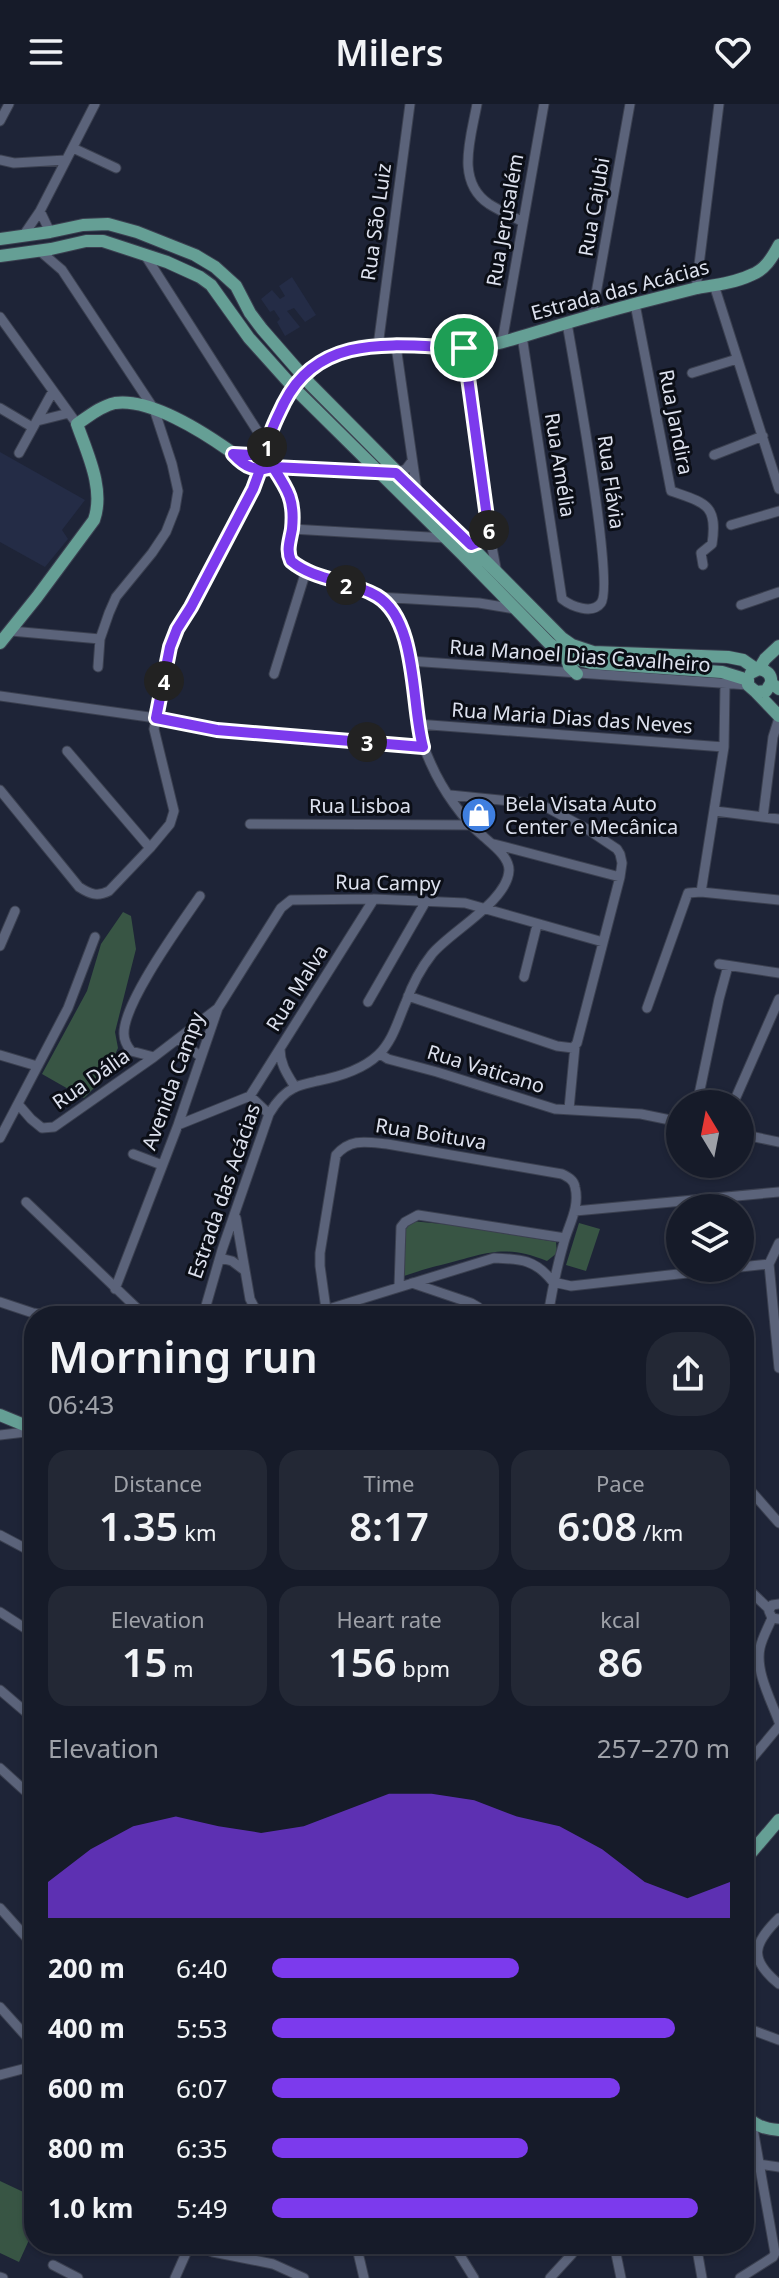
<!DOCTYPE html>
<html lang="en">
<head>
<meta charset="utf-8">
<style>
  :root { --surface:#161b29; --page:#232835; --text:#f1f3f6; --muted:#9ea1a8; --line:#353946; --accent:#7c3aed }
  body { margin:0; font-family:"Noto Sans",sans-serif; background:var(--page); color:var(--text); height:100vh; display:flex; flex-direction:column; font-size:30px; white-space:nowrap }
  * { box-sizing:border-box; margin:0 }
  p { font-size:26px; color:var(--muted) }
  .icon { flex:none; width:44px; height:44px; fill:none; stroke:currentColor; stroke-width:2; stroke-linecap:round; stroke-linejoin:round }
  .map { position:relative; flex:1; overflow:hidden }
  .drawer { position:absolute; left:24px; top:1202px; width:730px; height:948px; display:flex; flex-direction:column; background:var(--surface); border-radius:32px; box-shadow:0 2px 6px #0004,0 0 0 2px var(--line) }
  .drawer>* { flex:none }
  .needle { width:52px; rotate:350deg }
  .controls { position:absolute; left:666px; top:986px; display:grid; gap:16px }
  .controls a { display:grid; place-items:center; width:88px; height:88px; border-radius:50%; background:var(--surface); box-shadow:0 2px 6px #0004,0 0 0 2px var(--line); font-size:40px }
  .pin { position:absolute; display:grid; place-items:center; width:68px; height:68px; color:#fff; margin:-34px; border:4px solid #fff; border-radius:50%; box-shadow:0 2px 8px #0007 }
  .km { position:absolute; width:40px; height:40px; margin:-20px; border-radius:50%; background:#222; color:#fff; font-size:22px; line-height:40px; text-align:center }
  .round { display:grid; place-items:center; flex:none; width:84px; height:84px; border-radius:32px; background:var(--page) }
  .head { display:flex; align-items:center; justify-content:space-between; height:136px; padding:0 24px }
  h1 { font-size:44px; font-weight:600; line-height:60px }
  .figures { display:grid; grid-template-columns:repeat(3,1fr); gap:12px; height:136px; padding:8px 24px }
  .figures div { display:grid; align-content:center; border-radius:20px; background:var(--page); text-align:center }
  .figures b { font-size:40px; font-weight:600 }
  .figures small { font-size:22px; font-weight:400 }
  .figures p { font-size:22px }
  .chart { height:224px; padding:16px 24px }
  .chart p { display:flex; justify-content:space-between }
  .chart svg { width:100%; height:144px; margin-top:8px; fill:var(--accent); opacity:.7 }
  ul { padding:0 24px; list-style:none; font-size:26px }
  li { display:grid; grid-template-columns:128px 96px 1fr; align-items:center; height:60px }
  li i { height:20px; border-radius:10px; background:var(--accent) }
  header { display:flex; justify-content:space-between; align-items:center; height:104px; padding:0 24px; background:var(--surface); font-size:36px; font-weight:600 }
  .map>svg:first-child { display:block }
  .built { fill:#242c46 }
  .green { fill:#385544 }
  .lines { fill:none; stroke-linecap:round; stroke-linejoin:round }
  .minor-casing { stroke:#3b4050; stroke-width:11 }
  .major-casing { stroke:#3b4050; stroke-width:14 }
  .minor { stroke:#5b637a; stroke-width:9 }
  .major { stroke:#659f95; stroke-width:12 }
  .route-casing { stroke:#fff; stroke-width:16 }
  .route { stroke:#7c3aed; stroke-width:10 }
  .labels { text-anchor:middle; stroke-width:6; stroke-linejoin:round; paint-order:stroke }
  .street-label { font-size:20px; fill:#dde1ee; stroke:#0b0e16 }
  .poi-label { font-size:20px; fill:#dde1ee; stroke:#0b0e16; text-anchor:start }
</style>
</head>
<body>
<header><svg class="icon" aria-label="menu" viewBox="0 0 24 24"><path d="M4 6h16M4 12h16M4 18h16"/></svg>Milers<svg class="icon" aria-label="heart" viewBox="0 0 24 24"><path d="M12 20l-8-8c-3-5 5-10 8-4 3-6 11-1 8 4z"/></svg></header>
<div class="map">
<svg width="779" height="2174" viewBox="0 0 779 2174">
  <rect width="100%" height="100%" fill="#1e2437"/>
  <path class="built" d="M292,173l24,38 -11,7 -11,-14 -7,3 13,16 -15,9 -8,-14 3,-3 -6,-9 -4,2 -9,-13 11,-9 8,9 5,-3 -6,-10z
    M0,348l85,48 -23,30 6,9 -23,28 -45,-25z"/>
  <path class="green" d="M123,808l8,4 5,33 -21,83 3,16 -13,29 -21,21 -42,-24 45,-83 14,-47z
    M411,1117l42,4 103,17 1,11 -10,8c-45,-18 -62,-7 -106,4 -13,3 -25,7 -37,11l1,-51z
    M579,1119l21,6 -14,42 -20,-6z
    M0,2077l34,16v32l-15,33 -19,-9z"/>
  <g class="lines">
    <defs>
      <path id="minor" d="M477,0c-6,34 -22,77 12,100 11,7 23,12 34,18
        M0,17l9,-17
        M73,44l43,20
        M0,56l14,3 52,-3
        M40,107l10,21
        M23,132l17,-25 55,-107
        M40,147l22,19 92,139 18,55 6,27 -3,18 -9,23 -14,21 -36,44 -7,16 -9,26 -2,28
        M145,151l122,191
        M714,181l65,204
        M696,185l23,-185
        M635,200l36,187c34,12 47,13 41,53l-11,9 2,12
        M592,212l38,-212
        M0,213l77,107
        M522,232l40,263c9,7 30,16 39,4 14,-18 -28,-244 -34,-280
        M502,238l42,-238
        M378,242l32,-242
        M396,242l21,146
        M464,244l25,184 8,41
        M692,269l45,-14
        M0,304l32,19
        M37,317l32,-8
        M19,349l34,-62
        M714,351l49,-19
        M273,363l123,6 10,-4 6,-8
        M731,421l48,-14
        M292,425l154,9
        M378,493l101,6 36,6
        M741,501l38,-13
        M11,527l89,8
        M410,557l338,24
        M274,570l32,-103
        M0,592l156,22 61,12 206,17
        M417,620l307,23
        M67,647l83,97
        M0,686l79,97c11,7 18,10 30,4l41,-43 20,-24 4,-13 -20,-82 16,-82 7,-18 14,-22 62,-118 7,-19
        M715,707l64,8
        M763,713l10,-80 6,-19
        M250,720l220,1
        M494,740l126,33
        M701,788l23,-145 1,-62
        M0,842l15,-35
        M719,860l60,9
        M524,873l13,-52
        M408,892l149,50 16,2 4,-5 43,-166 2,-14 -2,-9 -3,-5 -30,-20 -39,-21 -19,-5 -79,-8
        M368,898l58,-101
        M647,904l41,-115 13,-1 78,8
        M178,935l23,18
        M280,945c0,15 7,25 15,38
        M380,950l8,5 49,13 118,37 86,5 39,8
        M0,951l37,11
        M154,953l-23,-6c-4,-5 -7,-10 -7,-17 -1,-31 57,-110 76,-138
        M250,992l124,-197
        M18,1000l13,15 11,9 12,-1 100,-70 64,-49
        M697,1000l22,-105 9,-33
        M733,1000l46,-105
        M569,1005l6,-63
        M178,1021l72,-29 19,18
        M740,1030l39,8
        M0,1034l68,-130 27,-71
        M133,1050l29,11
        M26,1098l119,114
        M575,1107l204,-19
        M236,1114l14,81 9,17
        M779,1139l-10,21 10,104
        M220,1154l12,3 12,9
        M740,1163l29,-3
        M553,1178l18,4 161,-18
        M412,1179l59,20 7,4 6,9
        M399,1183l2,-60 4,-5 13,-7 147,23
        M115,1185l63,-164 40,-117 63,-100 10,-8 83,-1 91,4 138,39
        M0,1198l33,11 22,3
        M326,1205l-6,-43v-13l16,-98c15,-17 30,-13 51,-11l175,30c6,3 12,6 13,13 5,20 -6,37 -11,55 -7,24 -12,49 -16,74
        M203,1212l19,-66 47,-136c6,-10 14,-21 25,-26 7,-4 16,-5 23,-7 21,-4 45,-11 61,-26 15,-14 20,-35 28,-53 6,-17 15,-34 26,-48 19,-23 76,-53 77,-84 0,-13 -16,-25 -25,-33 -21,-17 -42,-48 -53,-73 -6,-13 -11,-26 -14,-40 -6,-40 -2,-90 -32,-121 -19,-20 -70,-22 -94,-42 -8,-18 5,-39 1,-59 -2,-13 -12,-24 -19,-35
        M306,1212l188,-58c28,1 42,2 59,24
        M0,1331l34,-4
        M744,1379l35,40
        M0,1431l34,18
        M744,1481l25,24
        M779,1500l-7,1 -3,6 3,7 7,1
        M0,1508l34,22
        M772,1514c-4,10 -10,20 -12,30 -5,23 11,52 19,74
        M0,1586l34,29
        M0,1664l34,31
        M744,1664l35,-42
        M0,1804l34,38
        M779,1814c-26,26 -31,41 0,66
        M0,1903l34,38
        M744,1923l35,13
        M0,1971l34,-9
        M759,2060l20,3
        M192,2140l21,8 60,12 31,14
        M356,2140l8,34
        M453,2140l21,34
        M614,2140l7,34
        M696,2140l6,34
        M53,2161l25,13
        M0,2173l3,1
        M175,2174l15,-34
        M550,2174l22,-24
        M740,2174l33,-21 2,-4 -23,-130"/>
      <path id="major" d="M0,135l50,-7 33,-7 25,-1 29,8 58,23 20,12 21,19 14,27 12,16 48,55 252,254 10,7 21,7 135,5 15,3 13,9
        M0,152l51,-7 35,-8h17l64,21 33,15 11,8 38,53 44,49 169,167 87,89 17,13 25,7 131,9 26,8
        M233,350l35,2
        M0,539l37,-46 57,-77c11,-31 -7,-67 -17,-96 12,-8 24,-18 38,-21 35,-5 88,29 115,48 19,14 16,22 43,16 -9,-19 -3,-34 5,-52 15,-31 35,-54 68,-65 38,-12 82,1 122,-2 28,-2 55,-12 82,-20 29,-9 59,-17 88,-25 20,-5 40,-10 59,-15 18,-3 37,-5 54,-13 14,-5 21,-17 28,-30
        M566,552l3,10 8,8
        M759,565l6,-10 14,-13
        M751,569l8,-4c8,1 13,6 12,14l8,6
        M748,576v5l8,7 10,-1 5,-8
        M756,588l23,24
        M0,1311l34,14
        M744,1757l35,-41
        M744,2009c9,12 20,16 35,17"/>
    </defs>
    <use href="#minor" class="minor-casing"/>
    <use href="#major" class="major-casing"/>
    <use href="#minor" class="minor"/>
    <use href="#major" class="major"/>
  </g>
  <g class="lines">
    <defs>
      <path id="route" d="M464,244c-67,-2 -144,-17 -180,55 -8,17 -18,34 -16,53l-35,-2c13,14 21,17 40,13 15,23 22,33 19,62 -2,12 -6,21 -1,32 24,20 59,19 86,35 41,25 34,108 46,151l-206,-17 -61,-12 14,-71 7,-18 14,-22 62,-118 7,-19 13,-3 123,6 75,72 10,-4 8,-9 -25,-184"/>
    </defs>
    <use href="#route" class="route-casing"/>
    <use href="#route" class="route"/>
  </g>
  <defs>
    <symbol id="shop-disc" viewBox="-11 -11 22 22"><circle r="9.5" fill="#3f7fe0" stroke="#0b0e16"/><path d="M-5-2.5h2.3a2.7 3.5 0 0 1 5.4 0H5L5.5 6h-11ZM-1.5-2.5h3a1.5 2.3 0 0 0-3 0Z" fill="#fff"/></symbol>
  </defs>
  <g fill-rule="evenodd">
    <use href="#shop-disc" x="459" y="691" width="40" height="40"/>
  </g>
  <g class="labels">
    <g class="street-label">
      <text transform="translate(594 103) rotate(-80)" y="7">Rua Cajubi</text>
      <text transform="translate(505 116) rotate(-80)" y="7">Rua Jerusalém</text>
      <text transform="translate(376 118) rotate(-82)" y="7">Rua São Luiz</text>
      <text transform="translate(620 186) rotate(-15)" y="7">Estrada das Acácias</text>
      <text transform="translate(676 318) rotate(79)" y="7">Rua Jandira</text>
      <text transform="translate(560 361) rotate(81)" y="7">Rua Amélia</text>
      <text transform="translate(611 378) rotate(82)" y="7">Rua Flávia</text>
      <text transform="translate(580 552) rotate(4)" y="7">Rua Manoel Dias Cavalheiro</text>
      <text transform="translate(572 614) rotate(4)" y="7">Rua Maria Dias das Neves</text>
      <text x="360" y="709">Rua Lisboa</text>
      <text transform="translate(388 779) rotate(1)" y="7">Rua Campy</text>
      <text transform="translate(297 884) rotate(-58)" y="7">Rua Malva</text>
      <text transform="translate(486 965) rotate(17)" y="7">Rua Vaticano</text>
      <text transform="translate(91 975) rotate(-35)" y="7">Rua Dália</text>
      <text transform="translate(173 977) rotate(-70)" y="7">Avenida Campy</text>
      <text transform="translate(431 1030) rotate(9)" y="7">Rua Boituva</text>
      <text transform="translate(224 1087) rotate(-71)" y="7">Estrada das Acácias</text>
    </g>
    <g class="poi-label">
      <text x="505" y="707">Bela Visata Auto<tspan x="505" dy="23">Center e Mecânica</tspan></text>
    </g>
  </g>
</svg>
<div class="controls">
<a><svg class="needle" viewBox="-14 -14 28 28"><path d="M0-13l5 13h-10z" fill="#e53935"/><path d="M0 13l5-13h-10z" fill="#9ea1a8"/></svg></a>
<a><svg class="icon" aria-label="layers" viewBox="0 0 24 24"><path d="M12 4l9 5-9 5-9-5zM3 14l9 5 9-5"/></svg></a>
</div>
<div class="pin" style="left:464px;top:244px;background:#1e9e55"><svg class="icon" aria-label="arrive" viewBox="0 0 24 24"><path d="M6 21V4h12l-3 4 3 4H6"/></svg></div>
<b class="km" style="left:267px;top:343px">1</b>
<b class="km" style="left:346px;top:481px">2</b>
<b class="km" style="left:367px;top:638px">3</b>
<b class="km" style="left:164px;top:577px">4</b>
<b class="km" style="left:489px;top:426px">6</b>
<section class="drawer">
<div class="head"><div><h1>Morning run</h1><p>06:43</p></div><a class="round"><svg class="icon" aria-label="share" viewBox="0 0 24 24"><path d="M12 15V3M7 8l5-5 5 5M5 13v7h14v-7"/></svg></a></div>
<div class="figures">
<div><p>Distance</p><b>1.35<small> km</small></b></div>
<div><p>Time</p><b>8:17</b></div>
<div><p>Pace</p><b>6:08<small> /km</small></b></div>
</div>
<div class="figures">
<div><p>Elevation</p><b>15<small> m</small></b></div>
<div><p>Heart rate</p><b>156<small> bpm</small></b></div>
<div><p>kcal</p><b>86</b></div>
</div>
<div class="chart"><p><span>Elevation</span>257–270 m</p>
<svg viewBox="0 0 160 44" preserveAspectRatio="none"><path d="M0 44V33L10 23L20 16L30 13L40 16L50 18L60 16L70 11L80 6L90 6L100 8L110 13L120 16L130 23L140 33L150 38L160 33V44z"/></svg>
</div>
<ul>
<li><b>200 m</b>6:40<i style="width:54%"></i></li>
<li><b>400 m</b>5:53<i style="width:88%"></i></li>
<li><b>600 m</b>6:07<i style="width:76%"></i></li>
<li><b>800 m</b>6:35<i style="width:56%"></i></li>
<li><b>1.0 km</b>5:49<i style="width:93%"></i></li>
</ul>
</section>
</div>
</body>
</html>
